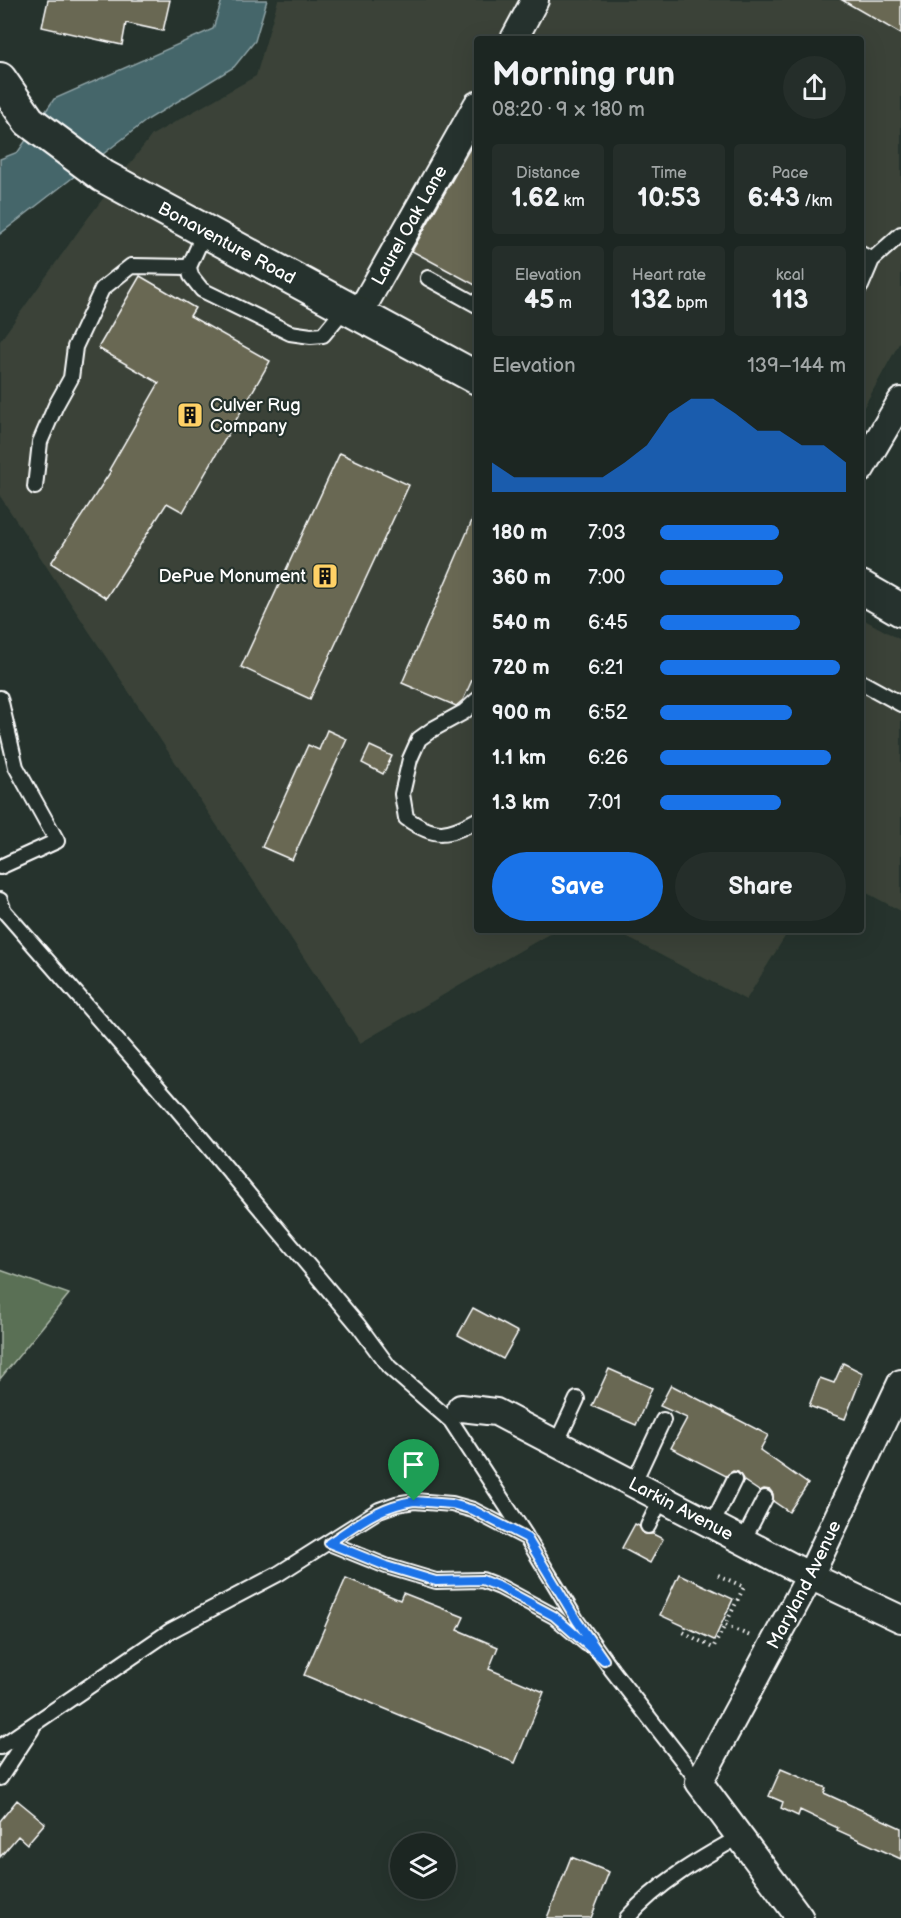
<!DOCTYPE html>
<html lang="en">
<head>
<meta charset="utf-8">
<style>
  :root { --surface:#1c2622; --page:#252e2a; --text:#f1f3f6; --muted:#a0a5a5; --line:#3a4340; --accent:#1a73e8 }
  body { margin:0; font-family:"Balsamiq Sans",sans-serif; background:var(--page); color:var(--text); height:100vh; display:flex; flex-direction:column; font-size:22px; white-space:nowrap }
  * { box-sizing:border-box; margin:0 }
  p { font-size:20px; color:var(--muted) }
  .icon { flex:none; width:33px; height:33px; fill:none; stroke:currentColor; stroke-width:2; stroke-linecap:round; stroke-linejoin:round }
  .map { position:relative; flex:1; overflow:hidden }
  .details { position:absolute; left:474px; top:36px; width:390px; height:897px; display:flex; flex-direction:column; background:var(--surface); border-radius:6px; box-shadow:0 6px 24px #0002,0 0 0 2px var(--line) }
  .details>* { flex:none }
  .tools { position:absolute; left:390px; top:1833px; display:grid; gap:12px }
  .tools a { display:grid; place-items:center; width:66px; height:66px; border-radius:50%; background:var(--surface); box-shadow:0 6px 24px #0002,0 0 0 2px var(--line); font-size:30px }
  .pin { position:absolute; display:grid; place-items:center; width:51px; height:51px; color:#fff; margin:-62px -26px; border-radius:50% 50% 50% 0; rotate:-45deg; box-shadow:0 0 6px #0007 }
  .pin .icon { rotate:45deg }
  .round { display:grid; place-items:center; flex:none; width:63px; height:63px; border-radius:32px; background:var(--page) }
  .headline { display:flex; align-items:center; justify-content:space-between; height:102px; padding:0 18px }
  h1 { font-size:33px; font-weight:700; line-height:45px }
  .figures { display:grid; grid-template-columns:repeat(3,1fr); gap:9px; height:102px; padding:6px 18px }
  .figures div { display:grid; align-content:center; border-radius:6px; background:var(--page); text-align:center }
  .figures b { font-size:26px; font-weight:700 }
  .figures small { font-size:16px; font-weight:400 }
  .figures p { font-size:16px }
  .chart { height:168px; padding:12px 18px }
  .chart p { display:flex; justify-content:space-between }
  .chart svg { width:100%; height:108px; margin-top:6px; fill:var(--accent); opacity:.7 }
  .button { display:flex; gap:12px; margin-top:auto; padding:12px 18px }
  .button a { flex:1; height:69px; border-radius:36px; background:var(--accent); color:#fff; font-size:24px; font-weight:700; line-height:69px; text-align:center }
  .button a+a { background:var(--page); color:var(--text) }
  ul { padding:0 18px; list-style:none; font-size:20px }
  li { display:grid; grid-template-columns:96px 72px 1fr; align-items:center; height:45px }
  li i { height:15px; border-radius:8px; background:var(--accent) }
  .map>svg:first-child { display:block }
  .built { fill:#3a4338 }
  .green { fill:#5a7054; stroke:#acb8aa; stroke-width:1.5 }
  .water { fill:#44666a; stroke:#8fa3a6; stroke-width:1.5 }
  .building { fill:#696853; stroke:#fff; stroke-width:1.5 }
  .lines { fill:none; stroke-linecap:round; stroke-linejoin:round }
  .service-casing { stroke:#fff; stroke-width:18 }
  .minor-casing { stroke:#fff; stroke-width:30 }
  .tertiary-casing { stroke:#fff; stroke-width:36 }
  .path { stroke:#fff; stroke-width:4; stroke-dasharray:1.5 4.5; stroke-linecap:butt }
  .service { stroke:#26332d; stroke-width:14 }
  .minor { stroke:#26332d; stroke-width:26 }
  .tertiary { stroke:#26332d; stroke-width:32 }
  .route-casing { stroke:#fff; stroke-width:12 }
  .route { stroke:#1a73e8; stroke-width:8 }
  .labels { text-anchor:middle; stroke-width:4.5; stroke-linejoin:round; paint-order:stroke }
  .street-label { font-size:18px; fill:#fff; stroke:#26332d }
  .poi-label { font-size:18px; fill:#fff; stroke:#26332d; text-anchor:start }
</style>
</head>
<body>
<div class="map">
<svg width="901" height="1918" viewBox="0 0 901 1918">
  <rect width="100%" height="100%" fill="#26332d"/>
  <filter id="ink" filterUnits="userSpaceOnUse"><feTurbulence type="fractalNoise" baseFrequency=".0167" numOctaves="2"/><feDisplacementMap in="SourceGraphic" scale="12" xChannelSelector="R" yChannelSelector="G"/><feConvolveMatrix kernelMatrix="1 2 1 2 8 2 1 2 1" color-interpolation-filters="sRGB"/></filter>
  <g filter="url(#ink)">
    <path class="built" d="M278,0h623v340l-40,72v-373h-384v891h79l-196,113 -360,-547v-155l85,-119 67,-87 104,-59z
      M861,618l40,22v271l-40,-21z
      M613,930h176l-43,70z"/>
    <path class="green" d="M0,1270l69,24 -69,85z"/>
    <path class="water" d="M222,0h45l-12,41 -21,26 -87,53 -147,114v-75l18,-7 36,-53 159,-70z"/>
    <path class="building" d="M48,0h122l-7,31 -37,-8 -4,22 -80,-18z
      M842,0h59v34z
      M477,136v150l-65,-35z
      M140,276l55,32 -5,8 80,45 -87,151 -16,-9 -61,95 -55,-35 60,-92 -2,-1 50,-87 -61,-35z
      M340,453l69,32 -99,214 -69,-32z
      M477,509v160l-14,31 -7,6 -54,-23z
      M327,730l20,9 -55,121 -30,-13 46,-102 11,5z
      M370,746l22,10 -9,18 -21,-11z
      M473,1308l45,24 -15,27 -45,-24z
      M843,1363l20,10 -18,46 -36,-13 11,-28 14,5z
      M609,1369l43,19 -16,37 -44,-19z
      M671,1385l97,50 -8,15 48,34 -19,28 -16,-11v-7l-3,-4 -6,-1 -5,2 -15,-10 -2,3 1,-5 -5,-7 -5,-1 -7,5 -55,-28 16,-30 -27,-12z
      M635,1524l4,2 5,8h9l10,5 -13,24 -28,-15z
      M679,1574l54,25 -19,41 -54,-25z
      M346,1578l54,22 3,-7 61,24 -6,13 40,17 -9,22 55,23 -29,71 -211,-88z
      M781,1769l45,19 -2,5 77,35v31l-64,-29 1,-2 -38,-18 -2,6 -17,-8 2,-6 -14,-6z
      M17,1800l28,23 -18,21 -9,-8 -18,21v-36z
      M571,1857l38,15 -18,46h-44z"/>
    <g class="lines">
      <defs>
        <path id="service" d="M202,229l-4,18 -9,20 2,9 11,14 88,43 21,3 12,-1 23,-28
          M861,254l11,6 -11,26
          M872,260l29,-26
          M428,278l49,27
          M35,487l5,-45 16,-37 15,-27 4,-31 27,-58 29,-23 58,1
          M861,682l40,22
          M0,698l16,69 41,74 -57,26
          M477,700l-13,12 -31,17 -14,10 -9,20 -8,35 4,24c29,21 42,18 71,2
          M0,900l4,11 173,198 181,216 31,42 62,54 75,115
          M556,1444l21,-45
          M633,1484l30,-64
          M712,1525l22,-45
          M648,1526l13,-27
          M743,1541l22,-43
          M329,1543l57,23 50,15 46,-1 18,7 54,29 33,28
          M0,1747l170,-116 108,-57 101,-64 17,-6 18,-3 38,3 21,6 54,28 50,83 35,49 87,112
          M0,1778l32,-49
          M627,1918c31,-35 71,-58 112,-81"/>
        <g id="minor">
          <path d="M514,39l21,-39"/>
          <path id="s1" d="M359,314l118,-209"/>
          <path d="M861,469l40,-68"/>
          <path id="s2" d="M461,1408l35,4 314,164 91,43"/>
          <path id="s3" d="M800,1918l-101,-136 111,-206 91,-193"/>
        </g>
        <g id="tertiary">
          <path id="s4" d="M0,79l29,42 74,55 374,202"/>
          <path d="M861,587l40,23"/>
        </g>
      </defs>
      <use href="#service" class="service-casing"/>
      <use href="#minor" class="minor-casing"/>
      <use href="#tertiary" class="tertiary-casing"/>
      <path class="path" d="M718,1575l26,12 -19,38
        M685,1627l-2,5 30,16 12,-23 25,11"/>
      <use href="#service" class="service"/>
      <use href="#minor" class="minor"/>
      <use href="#tertiary" class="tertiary"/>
    </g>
  </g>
  <g class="lines" filter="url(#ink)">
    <defs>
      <path id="route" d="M414,1501l38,3 21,6 54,28 50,83 27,39 -50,-44 -54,-29 -18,-7 -46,1 -50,-15 -57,-23c29,-19 50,-37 85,-42z"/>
    </defs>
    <use href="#route" class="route-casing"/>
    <use href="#route" class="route"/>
  </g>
  <defs>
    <symbol id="building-square" viewBox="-11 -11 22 22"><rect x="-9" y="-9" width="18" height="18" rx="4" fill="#ffd166" stroke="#26332d"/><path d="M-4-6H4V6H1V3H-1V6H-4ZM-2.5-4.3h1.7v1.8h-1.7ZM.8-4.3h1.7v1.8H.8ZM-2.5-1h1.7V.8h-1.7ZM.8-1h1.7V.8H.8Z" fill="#111"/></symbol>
  </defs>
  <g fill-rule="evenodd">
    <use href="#building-square" x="175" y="400" width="30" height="30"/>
    <use href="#building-square" x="310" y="561" width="30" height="30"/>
  </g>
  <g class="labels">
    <g class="street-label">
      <text dy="6" stroke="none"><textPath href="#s1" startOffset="102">Laurel Oak Lane</textPath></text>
      <text dy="6" stroke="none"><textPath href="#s4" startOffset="284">Bonaventure Road</textPath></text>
      <text dy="6" stroke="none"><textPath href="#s2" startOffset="244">Larkin Avenue</textPath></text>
      <text dy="6" stroke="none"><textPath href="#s3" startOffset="393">Maryland Avenue</textPath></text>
    </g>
    <g class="poi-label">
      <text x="210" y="411">Culver Rug<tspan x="210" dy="21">Company</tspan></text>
      <text x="306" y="582" text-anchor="end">DePue Monument</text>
    </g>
  </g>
</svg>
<div class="tools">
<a><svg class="icon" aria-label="layers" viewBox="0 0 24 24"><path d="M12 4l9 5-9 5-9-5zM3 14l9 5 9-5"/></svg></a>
</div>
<div class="pin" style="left:414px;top:1501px;background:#1e9e55"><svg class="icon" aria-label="arrive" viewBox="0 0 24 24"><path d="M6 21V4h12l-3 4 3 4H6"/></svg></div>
<section class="details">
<div class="headline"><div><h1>Morning run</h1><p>08:20 · 9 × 180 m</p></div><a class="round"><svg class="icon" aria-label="share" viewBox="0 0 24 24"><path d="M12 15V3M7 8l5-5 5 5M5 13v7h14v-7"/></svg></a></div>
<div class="figures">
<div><p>Distance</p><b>1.62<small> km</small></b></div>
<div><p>Time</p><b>10:53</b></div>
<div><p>Pace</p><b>6:43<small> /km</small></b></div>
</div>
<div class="figures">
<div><p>Elevation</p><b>45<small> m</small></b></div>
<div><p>Heart rate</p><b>132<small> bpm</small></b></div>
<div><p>kcal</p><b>113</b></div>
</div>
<div class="chart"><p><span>Elevation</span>139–144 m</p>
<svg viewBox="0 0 160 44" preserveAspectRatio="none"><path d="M0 44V32L10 38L20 38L30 38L40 38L50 38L60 32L70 25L80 12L90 6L100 6L110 12L120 19L130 19L140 25L150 25L160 32V44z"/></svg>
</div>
<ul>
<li><b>180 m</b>7:03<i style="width:64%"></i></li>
<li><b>360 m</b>7:00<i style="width:66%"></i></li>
<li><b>540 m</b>6:45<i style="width:75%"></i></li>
<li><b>720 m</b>6:21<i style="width:97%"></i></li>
<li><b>900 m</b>6:52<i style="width:71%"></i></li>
<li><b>1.1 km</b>6:26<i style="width:92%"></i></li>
<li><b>1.3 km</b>7:01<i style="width:65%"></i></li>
</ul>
<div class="button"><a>Save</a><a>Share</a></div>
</section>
</div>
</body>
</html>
